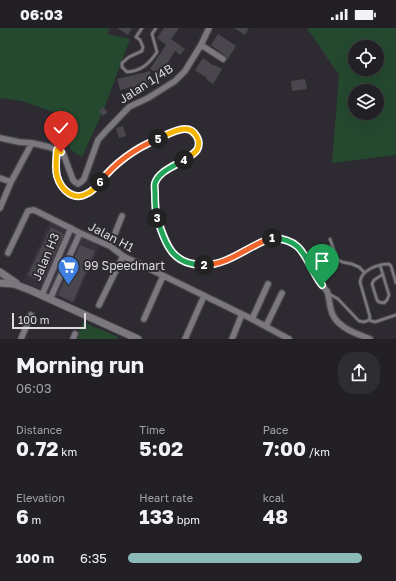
<!DOCTYPE html>
<html lang="en">
<head>
<meta charset="utf-8">
<style>
  :root { --surface:#222025; --page:#2e2d32; --text:#f1f3f6; --muted:#a2a3a7; --line:#3f3e42; --accent:#8bbbb9 }
  body { margin:0; font-family:"Golos Text",sans-serif; background:var(--page); color:var(--text); height:100vh; display:flex; flex-direction:column; font-size:15px; white-space:nowrap }
  * { box-sizing:border-box; margin:0 }
  p { font-size:13px; color:var(--muted) }
  .icon { flex:none; width:22px; height:22px; fill:none; stroke:currentColor; stroke-width:2; stroke-linecap:round; stroke-linejoin:round }
  .map { position:relative; height:311px; overflow:hidden }
  .drawer { display:flex; flex-direction:column; background:var(--surface); flex:1 }
  .drawer>* { flex:none }
  .fabs { position:absolute; left:348px; top:12px; display:grid; gap:8px }
  .fabs a { display:grid; place-items:center; width:36px; height:36px; border-radius:50%; background:var(--surface); box-shadow:0 4px 16px #0002,0 0 0 1px var(--line); font-size:20px }
  .scale { position:absolute; left:12px; bottom:10px; width:74px; box-sizing:border-box; padding-left:4px; border:2px solid #dddbe0; border-top:0; font-size:11px; line-height:14px; white-space:nowrap; color:#dddbe0; -webkit-text-stroke:3px #2d2a31; paint-order:stroke }
  .pin { position:absolute; display:grid; place-items:center; width:34px; height:34px; color:#fff; margin:-41px -17px; border-radius:50% 50% 50% 0; rotate:-45deg; box-shadow:0 0 4px #0007 }
  .pin .icon { rotate:45deg }
  .km { position:absolute; width:20px; height:20px; margin:-10px; border-radius:50%; background:#222; color:#fff; font-size:11px; line-height:20px; text-align:center }
  .round { display:grid; place-items:center; flex:none; width:42px; height:42px; border-radius:16px; background:var(--page) }
  .summary { display:flex; align-items:center; justify-content:space-between; height:68px; padding:0 16px }
  h1 { font-size:22px; font-weight:700; line-height:30px }
  .stats { display:grid; grid-template-columns:repeat(3,1fr); gap:6px; height:68px; padding:4px 16px }
  .stats div { display:grid; align-content:center }
  .stats b { font-size:20px; font-weight:700 }
  .stats small { font-size:11px; font-weight:400 }
  .stats p { font-size:11px }
  ul { padding:0 16px; list-style:none; font-size:13px }
  li { display:grid; grid-template-columns:64px 48px 1fr; align-items:center; height:30px }
  li i { height:10px; border-radius:5px; background:var(--accent) }
  .status { display:flex; justify-content:space-between; align-items:center; height:28px; padding:0 20px; background:var(--surface); direction:ltr }
  .status svg { height:11px; fill:currentColor }
  .map>svg:first-child { display:block }
  .built { fill:#37313d }
  .green { fill:#24492f; fill-rule:evenodd }
  .building { fill:#49464d }
  .lines { fill:none; stroke-linecap:round; stroke-linejoin:round }
  .lane-casing { stroke:#49464c; stroke-width:4.5 }
  .street-casing { stroke:#49464c; stroke-width:8 }
  .secondary-casing { stroke:#49464c; stroke-width:9 }
  .lane { stroke:#7b777f; stroke-width:2.5 }
  .street { stroke:#7b777f; stroke-width:5.5 }
  .secondary { stroke:#7b777f; stroke-width:7 }
  .split-1-casing { stroke:#fff; stroke-width:8 }
  .split-2-casing { stroke:#fff; stroke-width:8 }
  .split-3-casing { stroke:#fff; stroke-width:8 }
  .split-4-casing { stroke:#fff; stroke-width:8 }
  .split-5-casing { stroke:#fff; stroke-width:8 }
  .split-6-casing { stroke:#fff; stroke-width:8 }
  .split-7-casing { stroke:#fff; stroke-width:8 }
  .split-1 { stroke:#22a559; stroke-width:5 }
  .split-2 { stroke:#f0652b; stroke-width:5 }
  .split-3 { stroke:#22a559; stroke-width:5 }
  .split-4 { stroke:#22a559; stroke-width:5 }
  .split-5 { stroke:#f5b400; stroke-width:5 }
  .split-6 { stroke:#f0652b; stroke-width:5 }
  .split-7 { stroke:#f5b400; stroke-width:5 }
  .labels { text-anchor:middle; stroke-width:4; stroke-linejoin:round; paint-order:stroke }
  .street-label { font-size:12px; fill:#dddbe0; stroke:#2d2a31 }
  .poi-label { font-size:12px; fill:#dddbe0; stroke:#2d2a31; text-anchor:start }
</style>
</head>
<body>
<div class="status"><b>06:03</b><svg viewBox="0 0 49 12"><path d="M0 12V9h3v3zM5 12V6h3v6zM10 12V3h3v9zM15 12V0h3v12zM26 1h20v11H26zM47 4h2v5h-2z"/></svg></div>
<div class="map">
<svg width="396" height="311" viewBox="0 0 396 311">
  <rect width="100%" height="100%" fill="#2d2a31"/>
  <path class="built" d="M50,194l49,24 -25,58 -51,-23z"/>
  <path class="green" d="M0,0h110l-3,6 23,5 -26,70 -22,48 -11,-7 -12,-36 -37,-13 -22,-3z
    M307,0h89v127l-64,8 7,-88zM355,19h22v22h-22zM355,63h22v22h-22z
    M83,294l35,15v2h-42z"/>
  <path class="building" d="M117,0h15l-4,7z
    M164,0h15l-8,11 14,10 -5,6 -5,-4 -15,24 -10,-6 16,-24 -9,-7z
    M234,0h15l-4,7z
    M218,6l18,12 -9,14 -1,-4 -15,-11z
    M203,30l11,8 1,-1 7,4 -9,15 -7,-5 1,-1 -12,-8z
    M150,43l3,11 -33,8 -3,-11z
    M305,51l2,10 -15,2 -1,-10z
    M103,79l5,5 -5,4 -4,-5z
    M123,98l3,10 -7,2 -3,-10z
    M51,199l13,7 -22,48 -14,-7z
    M80,217l15,6 -22,51 -15,-7z"/>
  <g class="lines">
    <defs>
      <path id="lane" d="M142,0l-6,9 4,3 3,7 -1,4 -13,6 -7,6v4l5,5c14,-1 22,-8 30,-20l-5,-18 4,-6
        M330,211l7,20 5,3 10,2 7,3 5,5
        M380,237l9,30 -2,5 -3,3 -5,-1 -2,-2 -5,-16 2,-4 9,-6
        M328,265l10,6 21,22 5,1 5,-2 1,-3 -10,-35c1,-12 18,-18 29,-18l2,2 5,17
        M369,292l6,2 21,-7"/>
      <path id="street" d="M201,17l22,14
        M0,110l19,4 13,1 17,4 12,5 2,1 10,27 2,2 3,2 3,-2 3,-3 14,-39 8,-9 23,-24 19,-9 27,-17 10,-10 16,-26 8,-17
        M57,122c-1,9 -2,16 0,25 3,14 16,26 31,19 7,-4 11,-12 16,-18 4,-4 9,-8 13,-12 6,-5 13,-11 20,-15 9,-5 37,-20 47,-20 3,0 6,1 8,3 3,2 6,6 7,9 2,14 -21,21 -30,27 -6,4 -12,9 -14,16 -1,2 0,6 0,9 -1,18 5,35 12,52 4,9 14,17 23,18 18,4 34,0 49,-9 13,-6 27,-18 42,-16 21,5 23,17 32,33 3,4 5,9 8,13 2,2 4,5 6,7 3,8 2,19 7,26 7,12 24,17 36,22
        M0,150l11,4
        M0,180l11,-26 21,-39
        M110,218l12,-30
        M8,225l20,-42 6,-1 46,23 30,13 13,10 129,63 37,20
        M42,267l29,-67
        M50,271l30,-66
        M99,277l24,-49
        M144,291l19,-43
        M252,291l16,-35
        M266,298l16,-33
        M21,311l10,-24
        M73,311l2,-5
        M185,311l19,-43
        M232,311l10,-25"/>
      <path id="secondary" d="M0,244l16,11
        M0,255l14,1 16,6 108,49"/>
    </defs>
    <use href="#lane" class="lane-casing"/>
    <use href="#street" class="street-casing"/>
    <use href="#secondary" class="secondary-casing"/>
    <use href="#lane" class="lane"/>
    <use href="#street" class="street"/>
    <use href="#secondary" class="secondary"/>
  </g>
  <g class="lines">
    <defs>
      <path id="split-1" d="M272,210c24,1 30,11 40,31 3,5 6,11 10,16"/>
      <path id="split-2" d="M204,237c25,0 45,-20 68,-27"/>
      <path id="split-3" d="M157,190c9,27 15,47 47,47"/>
      <path id="split-4" d="M157,190c-2,-8 -2,-16 -2,-25 0,-3 -1,-7 0,-10 4,-12 20,-17 29,-23"/>
      <path id="split-5" d="M158,111c8,-4 18,-10 27,-10 10,0 17,12 12,21 -3,4 -8,7 -13,10"/>
      <path id="split-6" d="M100,154c15,-19 36,-34 58,-43"/>
      <path id="split-7" d="M61,124l-4,-2c-1,9 -2,18 0,26 4,14 17,26 31,17 5,-2 8,-7 12,-11"/>
    </defs>
    <use href="#split-1" class="split-1-casing"/>
    <use href="#split-2" class="split-2-casing"/>
    <use href="#split-3" class="split-3-casing"/>
    <use href="#split-4" class="split-4-casing"/>
    <use href="#split-5" class="split-5-casing"/>
    <use href="#split-6" class="split-6-casing"/>
    <use href="#split-7" class="split-7-casing"/>
    <use href="#split-1" class="split-1"/>
    <use href="#split-2" class="split-2"/>
    <use href="#split-3" class="split-3"/>
    <use href="#split-4" class="split-4"/>
    <use href="#split-5" class="split-5"/>
    <use href="#split-6" class="split-6"/>
    <use href="#split-7" class="split-7"/>
  </g>
  <defs>
    <symbol id="supermarket-pin" viewBox="-11 -11 22 30"><path d="M0 17L-7.5 6A9.5 9.5 0 1 1 7.5 6Z" fill="#3f7fe0" stroke="#2d2a31"/><path d="M-6-5.5h2.5l.6 2H6L4.5 2H-2.5L-4.4-4H-6ZM-1.5 3.2a1.3 1.3 0 1 0 .1 0ZM3 3.2a1.3 1.3 0 1 0 .1 0Z" fill="#fff"/></symbol>
  </defs>
  <g fill-rule="evenodd">
    <use href="#supermarket-pin" x="56" y="226" width="25" height="34"/>
  </g>
  <g class="labels">
    <g class="street-label">
      <text transform="translate(146 56) rotate(-33)" y="4">Jalan 1/4B</text>
      <text transform="translate(111 209) rotate(28)" y="4">Jalan H1</text>
      <text transform="translate(46 229) rotate(-67)" y="4">Jalan H3</text>
    </g>
    <g class="poi-label">
      <text x="84" y="242">99 Speedmart</text>
    </g>
  </g>
</svg>
<div class="fabs">
<a><svg class="icon" aria-label="locate" viewBox="0 0 24 24"><circle cx="12" cy="12" r="6"/><path d="M12 2v4M12 18v4M2 12h4M18 12h4"/></svg></a>
<a><svg class="icon" aria-label="layers" viewBox="0 0 24 24"><path d="M12 4l9 5-9 5-9-5zM3 14l9 5 9-5"/></svg></a>
</div>
<div class="scale">100 m</div>
<div class="pin" style="left:322px;top:257px;background:#1e9e55"><svg class="icon" aria-label="arrive" viewBox="0 0 24 24"><path d="M6 21V4h12l-3 4 3 4H6"/></svg></div>
<div class="pin" style="left:61px;top:124px;background:#d93025"><svg class="icon" aria-label="check" viewBox="0 0 24 24"><path d="M5 12l5 5 9-10"/></svg></div>
<b class="km" style="left:272px;top:210px">1</b>
<b class="km" style="left:204px;top:237px">2</b>
<b class="km" style="left:157px;top:190px">3</b>
<b class="km" style="left:184px;top:132px">4</b>
<b class="km" style="left:158px;top:111px">5</b>
<b class="km" style="left:100px;top:154px">6</b>
</div>
<section class="drawer">
<div class="summary"><div><h1>Morning run</h1><p>06:03</p></div><a class="round"><svg class="icon" aria-label="share" viewBox="0 0 24 24"><path d="M12 15V3M7 8l5-5 5 5M5 13v7h14v-7"/></svg></a></div>
<div class="stats">
<div><p>Distance</p><b>0.72<small> km</small></b></div>
<div><p>Time</p><b>5:02</b></div>
<div><p>Pace</p><b>7:00<small> /km</small></b></div>
</div>
<div class="stats">
<div><p>Elevation</p><b>6<small> m</small></b></div>
<div><p>Heart rate</p><b>133<small> bpm</small></b></div>
<div><p>kcal</p><b>48</b></div>
</div>
<ul>
<li><b>100 m</b>6:35<i style="width:93%"></i></li>
</ul>
</section>
</body>
</html>
